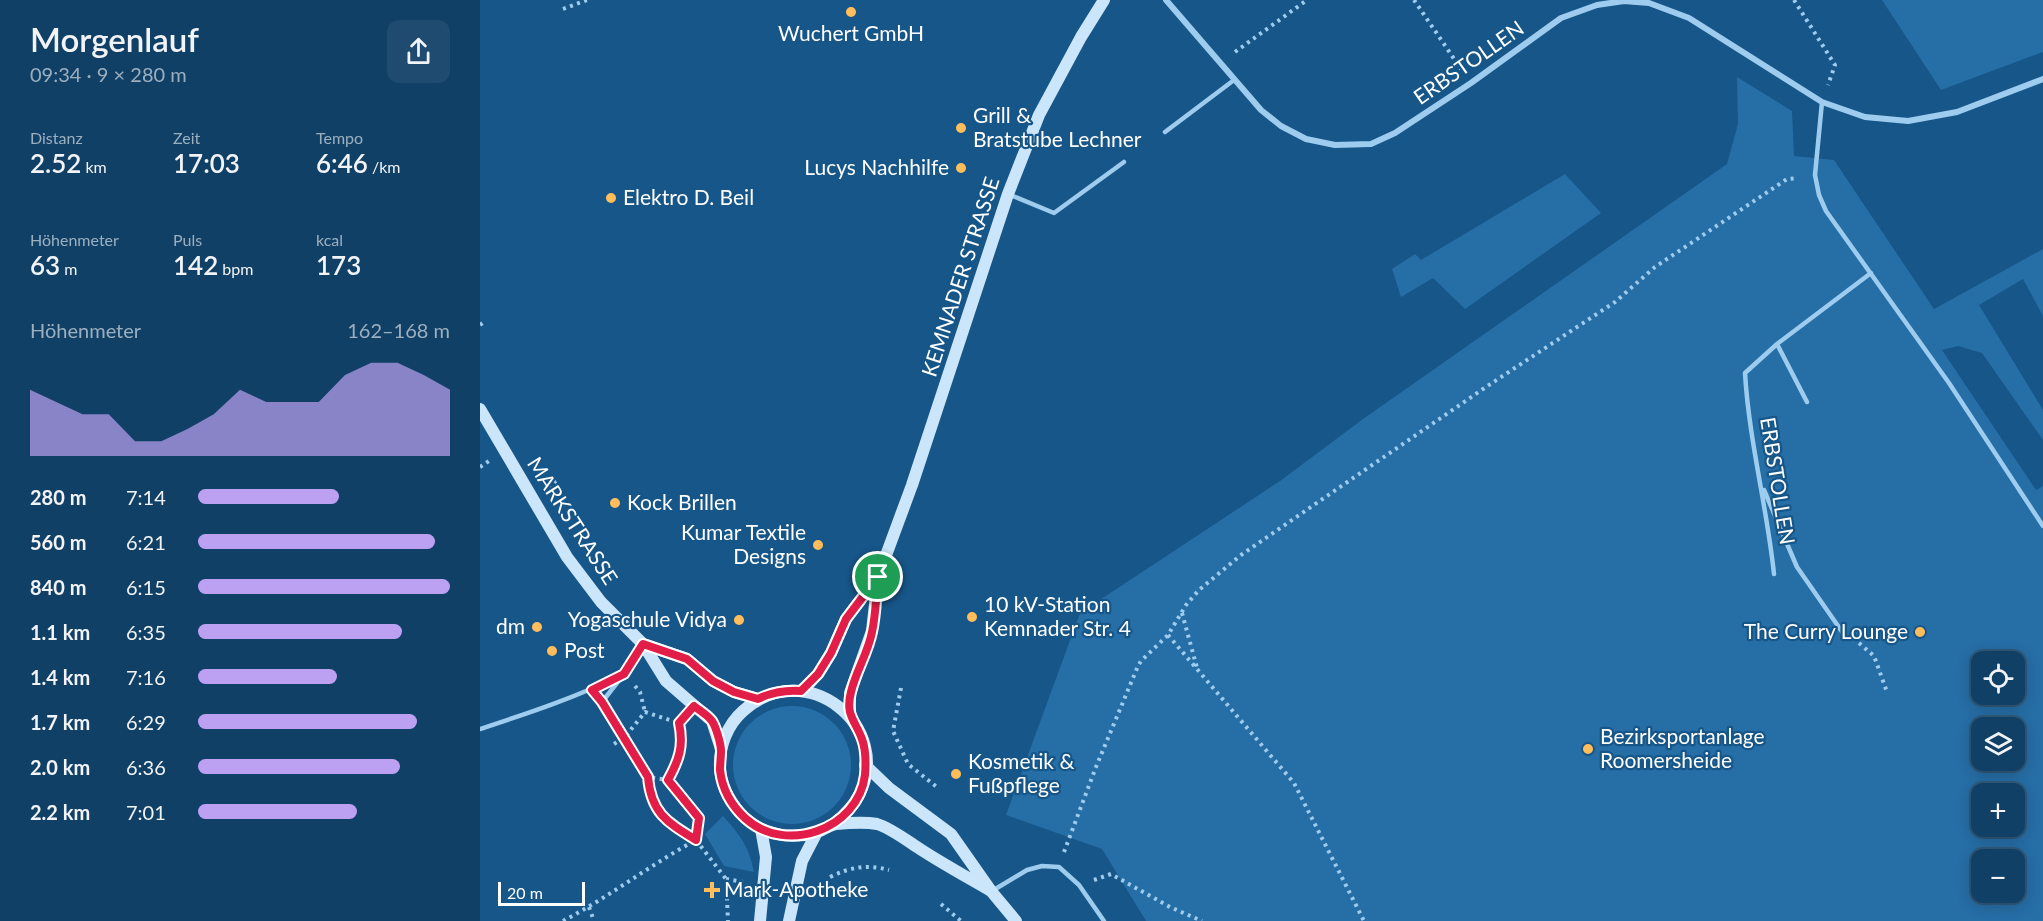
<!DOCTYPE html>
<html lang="de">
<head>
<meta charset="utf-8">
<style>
  :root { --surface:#114066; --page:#1e4b6f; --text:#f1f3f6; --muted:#9cafbf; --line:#30597a; --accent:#bca0f2 }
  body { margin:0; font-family:Lato,sans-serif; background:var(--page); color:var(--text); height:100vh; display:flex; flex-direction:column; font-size:22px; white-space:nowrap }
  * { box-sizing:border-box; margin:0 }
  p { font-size:20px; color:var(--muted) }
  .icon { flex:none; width:33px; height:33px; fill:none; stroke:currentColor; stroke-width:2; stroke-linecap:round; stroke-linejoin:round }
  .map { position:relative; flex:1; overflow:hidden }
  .sheet { display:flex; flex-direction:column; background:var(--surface); width:480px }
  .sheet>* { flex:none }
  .controls { position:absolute; left:1491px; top:651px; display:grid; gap:12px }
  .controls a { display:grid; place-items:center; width:54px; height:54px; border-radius:12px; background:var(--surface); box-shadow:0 3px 15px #0003,0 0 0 2px var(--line); font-size:30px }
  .scale { position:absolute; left:18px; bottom:15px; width:87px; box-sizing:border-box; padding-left:6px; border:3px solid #fff; border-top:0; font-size:16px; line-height:21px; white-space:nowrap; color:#fff; -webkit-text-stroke:4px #175688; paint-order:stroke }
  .pin { position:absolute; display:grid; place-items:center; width:51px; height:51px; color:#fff; margin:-26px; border:3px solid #fff; border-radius:50%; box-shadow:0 2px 6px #0007 }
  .round { display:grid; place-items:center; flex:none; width:63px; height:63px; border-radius:12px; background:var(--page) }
  .overview { display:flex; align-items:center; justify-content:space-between; height:102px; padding:0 30px }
  h1 { font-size:33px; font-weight:600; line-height:45px }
  .figures { display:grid; grid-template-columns:repeat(3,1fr); gap:9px; height:102px; padding:6px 30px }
  .figures div { display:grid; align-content:center }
  .figures b { font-size:26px; font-weight:600 }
  .figures small { font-size:16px; font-weight:400 }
  .figures p { font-size:16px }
  .chart { height:168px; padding:12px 30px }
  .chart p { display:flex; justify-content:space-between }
  .chart svg { width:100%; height:108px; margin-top:6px; fill:var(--accent); opacity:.7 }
  ul { padding:0 30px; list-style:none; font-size:20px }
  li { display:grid; grid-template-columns:96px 72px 1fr; align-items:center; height:45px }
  li i { height:15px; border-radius:8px; background:var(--accent) }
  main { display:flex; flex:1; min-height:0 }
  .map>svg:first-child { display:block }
  .green { fill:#266ea6; fill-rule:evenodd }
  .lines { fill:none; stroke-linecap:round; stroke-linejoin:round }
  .path { stroke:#9eccee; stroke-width:4; stroke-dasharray:3 4.5; stroke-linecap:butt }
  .lane { stroke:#9eccee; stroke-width:4.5 }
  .street { stroke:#9eccee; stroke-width:6 }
  .secondary { stroke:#cbe5fa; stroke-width:12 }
  .route-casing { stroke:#fff; stroke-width:12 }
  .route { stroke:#e11d48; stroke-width:8 }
  .poi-dot { fill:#ffbd5b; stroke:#175688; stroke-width:2 }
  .labels { text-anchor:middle; stroke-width:4.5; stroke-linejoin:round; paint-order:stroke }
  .poi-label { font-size:21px; fill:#fff; stroke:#175688; text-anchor:start }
  .street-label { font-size:21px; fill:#fff; stroke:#175688 }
</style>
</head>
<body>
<main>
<section class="sheet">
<div class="overview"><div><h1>Morgenlauf</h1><p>09:34 · 9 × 280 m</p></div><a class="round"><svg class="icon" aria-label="share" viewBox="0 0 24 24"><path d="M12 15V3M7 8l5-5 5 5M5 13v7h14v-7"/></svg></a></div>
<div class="figures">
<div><p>Distanz</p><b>2.52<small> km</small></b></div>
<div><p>Zeit</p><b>17:03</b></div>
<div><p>Tempo</p><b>6:46<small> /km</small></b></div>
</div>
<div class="figures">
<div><p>Höhenmeter</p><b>63<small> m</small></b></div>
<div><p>Puls</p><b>142<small> bpm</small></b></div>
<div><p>kcal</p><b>173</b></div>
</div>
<div class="chart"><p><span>Höhenmeter</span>162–168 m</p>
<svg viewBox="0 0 160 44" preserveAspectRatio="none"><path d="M0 44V17L10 22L20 27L30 27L40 38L50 38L60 33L70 27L80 17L90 22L100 22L110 22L120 11L130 6L140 6L150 11L160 17V44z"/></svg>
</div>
<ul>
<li><b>280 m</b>7:14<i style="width:56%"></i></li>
<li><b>560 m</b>6:21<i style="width:94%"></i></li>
<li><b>840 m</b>6:15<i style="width:100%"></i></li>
<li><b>1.1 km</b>6:35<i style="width:81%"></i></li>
<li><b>1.4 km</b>7:16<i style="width:55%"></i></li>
<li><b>1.7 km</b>6:29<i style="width:87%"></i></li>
<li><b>2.0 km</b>6:36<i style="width:80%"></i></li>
<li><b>2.2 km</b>7:01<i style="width:63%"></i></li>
</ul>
</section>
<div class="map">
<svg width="1563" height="921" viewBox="0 0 1563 921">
  <rect width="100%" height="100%" fill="#175688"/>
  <path class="green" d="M1402,0h161v52l-102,38z
    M1257,77l55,34 2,45 40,4 100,149 109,-60v67l-20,-37 -44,26 64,105v30l-61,-87 -24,-7 -16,4 94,140 7,-4v435h-897l-44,-72 -96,-34 74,-202 200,-132 83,-62 364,-255 11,-40zM1502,662h32v32h-32zM1502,728h32v32h-32zM1502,794h32v32h-32zM1502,860h32v32h-32z
    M1085,174l36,39 -136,96 -32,-31 -32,19 -9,-28 23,-15 6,6z
    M253 765a59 59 0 1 1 118 0a59 59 0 1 1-118 0Z
    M243,816c17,19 26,30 31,56l-30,-6 -19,-32z"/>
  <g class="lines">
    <path class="path" d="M934,0l47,69
      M1314,0l41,65 -7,20
      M83,9l24,-9
      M755,52l72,-52
      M0,325l4,-3
      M0,467l9,-6
      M68,487l8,-6
      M702,613l15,55
      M688,635l126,148 70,138
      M1379,643l15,13 13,36
      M155,686l5,6 5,20
      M421,688l-8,43 15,33 30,24
      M130,715l38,62 1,14 12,26 35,23 30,39 2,42
      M134,744l11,-7 20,-25 34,11
      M188,780c11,-20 16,-35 11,-57l2,-3
      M584,852l32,-85 42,-101 3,-5 27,-26 18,-30 13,-15 42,-35 242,-166 132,-87 40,-35 132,-88 11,-1
      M350,877c21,-10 37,-13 59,-7
      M246,879l17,3
      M614,880l17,-6 59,33 32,14
      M461,904l20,17
      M109,907l5,14
      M83,921c46,-24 87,-56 133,-81l3,-22 -31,-38 -20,-3"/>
    <path class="lane" d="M1342,102l-7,73 4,20 7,16 123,172 94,143
      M685,132l69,-52
      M528,194l46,19 70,-51
      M1297,344l30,58
      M1284,490l33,77 48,69
      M1294,574c-7,-67 -25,-133 -29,-201l32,-29 94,-71
      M122,702l22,-28 18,-28
      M0,729c49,-16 97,-32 144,-55
      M512,891l35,-21 15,-4 17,1 20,18 25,36"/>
    <path class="street" d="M686,0l95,110 20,16 25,13 29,6 36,-1 24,-11 76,-50 90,-65 36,-13 27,-4 25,2 40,15 133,84 43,15 43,4 49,-9 86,-33"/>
    <path class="secondary" d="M0,409l87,148 34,45 42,42 23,37 46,40 9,28
      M163,644l44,15 26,22 21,11 24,7
      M322,691l16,-17 13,-21 15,-34 31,-41
      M370,717v-24l22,-62 6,-54 34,-92 96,-291 31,-79 42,-78 23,-37
      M385,765l24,23 62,46 40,57 25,30
      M354,824c9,-8 18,-16 24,-27 38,-71 -53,-142 -115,-86 -16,14 -24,36 -23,57 1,17 9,32 20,45 19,21 49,27 75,20 7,-2 14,-8 21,-9 10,-1 31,-2 41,0 12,3 32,18 43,25 23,15 47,28 71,42
      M280,921l6,-64 -5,-28
      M309,921l13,-60 15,-29"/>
  </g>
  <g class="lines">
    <defs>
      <path id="route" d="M398,577c-2,18 -2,37 -6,55 -4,21 -16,39 -21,60 -6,23 4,28 11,47 4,11 4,24 3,36 -7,55 -80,80 -120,43 -14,-13 -23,-30 -25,-48 0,-6 1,-13 1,-19 0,-7 -5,-24 -9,-30 -4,-6 -13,-11 -18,-15l-15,17c5,23 0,37 -11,57l31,38 -3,22c-29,-18 -45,-27 -48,-63l-46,-75 -10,-12 32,-16 19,-30 44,15 26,22 21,11 24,7c14,-7 28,-9 43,-8l17,-17 13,-21 15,-34z"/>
    </defs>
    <use href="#route" class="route-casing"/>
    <use href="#route" class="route"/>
  </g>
  <g class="poi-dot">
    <circle cx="371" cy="12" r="6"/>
    <circle cx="481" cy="128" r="6"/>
    <circle cx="481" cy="168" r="6"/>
    <circle cx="131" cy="198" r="6"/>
    <circle cx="135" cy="503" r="6"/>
    <circle cx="338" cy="545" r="6"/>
    <circle cx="492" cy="617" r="6"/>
    <circle cx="259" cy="620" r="6"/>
    <circle cx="57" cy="627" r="6"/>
    <circle cx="1440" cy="632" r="6"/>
    <circle cx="72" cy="651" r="6"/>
    <circle cx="1108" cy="749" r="6"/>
    <circle cx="476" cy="774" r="6"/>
    <path d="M229 881h6v6h6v6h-6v6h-6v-6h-6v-6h6z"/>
  </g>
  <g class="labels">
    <g class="poi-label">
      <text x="371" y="41" text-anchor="middle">Wuchert GmbH</text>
      <text x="493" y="123">Grill &amp;<tspan x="493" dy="24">Bratstube Lechner</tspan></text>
      <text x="469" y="175" text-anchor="end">Lucys Nachhilfe</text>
      <text x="143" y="205">Elektro D. Beil</text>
      <text x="147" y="510">Kock Brillen</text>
      <text x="326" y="540" text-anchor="end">Kumar Textile<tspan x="326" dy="24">Designs</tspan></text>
      <text x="504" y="612">10 kV-Station<tspan x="504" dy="24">Kemnader Str. 4</tspan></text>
      <text x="247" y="627" text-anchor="end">Yogaschule Vidya</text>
      <text x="45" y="634" text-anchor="end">dm</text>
      <text x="1428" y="639" text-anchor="end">The Curry Lounge</text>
      <text x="84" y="658">Post</text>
      <text x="1120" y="744">Bezirksportanlage<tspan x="1120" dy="24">Roomersheide</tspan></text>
      <text x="488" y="769">Kosmetik &amp;<tspan x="488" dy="24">Fußpflege</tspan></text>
      <text x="244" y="897">Mark-Apotheke</text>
    </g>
    <g class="street-label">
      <text transform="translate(989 63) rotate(-35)" y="7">ERBSTOLLEN</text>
      <text transform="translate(481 277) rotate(-72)" y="7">KEMNADER STRASSE</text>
      <text transform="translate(1297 481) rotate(81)" y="7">ERBSTOLLEN</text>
      <text transform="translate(92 521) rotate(57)" y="7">MARKSTRASSE</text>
    </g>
  </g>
</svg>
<div class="controls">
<a><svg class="icon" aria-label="locate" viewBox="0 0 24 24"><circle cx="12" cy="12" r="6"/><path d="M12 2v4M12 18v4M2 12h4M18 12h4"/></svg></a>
<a><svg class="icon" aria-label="layers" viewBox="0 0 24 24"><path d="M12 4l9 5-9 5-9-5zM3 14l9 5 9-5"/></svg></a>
<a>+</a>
<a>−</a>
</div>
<div class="scale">20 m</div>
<div class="pin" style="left:398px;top:577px;background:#1e9e55"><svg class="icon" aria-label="arrive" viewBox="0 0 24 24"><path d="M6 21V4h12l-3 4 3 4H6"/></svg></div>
</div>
</main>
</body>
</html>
